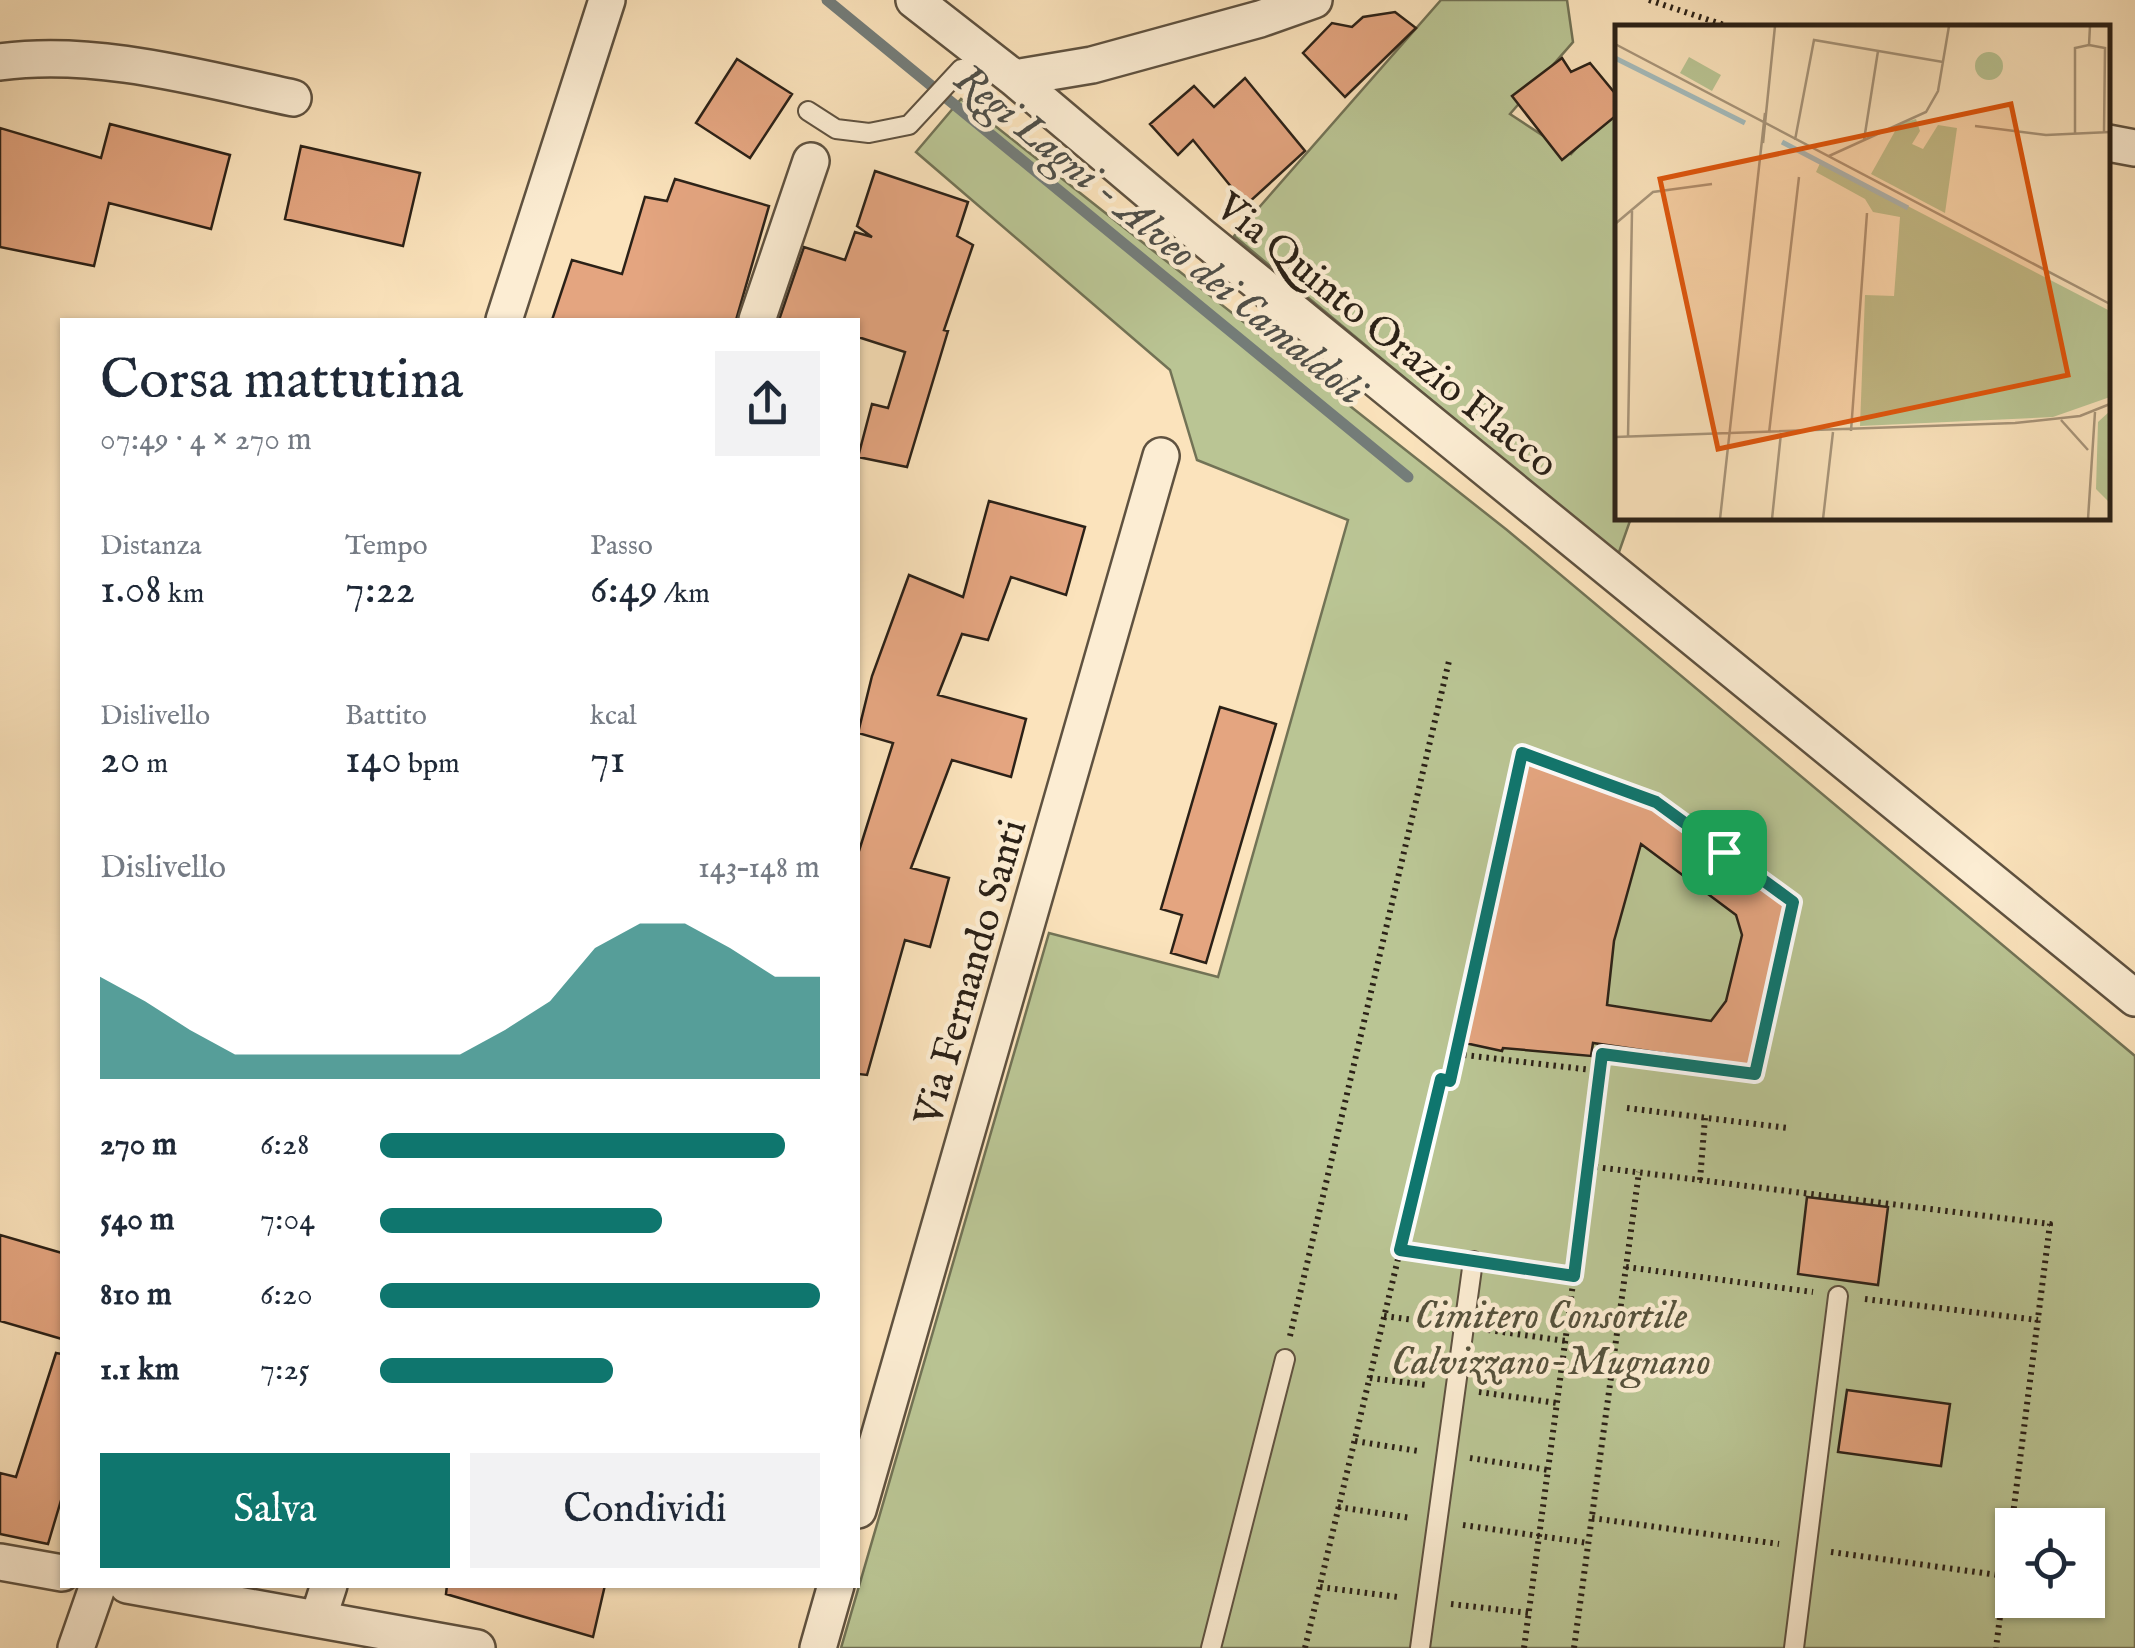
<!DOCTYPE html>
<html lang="it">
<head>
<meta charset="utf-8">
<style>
  :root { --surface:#fff; --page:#f2f2f3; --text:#1f2937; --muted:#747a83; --accent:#0f766e }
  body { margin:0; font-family:"IM FELL English",serif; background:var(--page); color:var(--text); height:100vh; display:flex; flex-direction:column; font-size:38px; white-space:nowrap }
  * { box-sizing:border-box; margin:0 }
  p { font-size:32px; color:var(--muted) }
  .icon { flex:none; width:55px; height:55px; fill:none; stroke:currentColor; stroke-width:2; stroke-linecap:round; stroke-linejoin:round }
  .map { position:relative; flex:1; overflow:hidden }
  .details { position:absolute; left:60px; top:318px; width:800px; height:1270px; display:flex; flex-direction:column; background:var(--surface); border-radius:0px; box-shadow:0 2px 8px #0004 }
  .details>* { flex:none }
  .controls { position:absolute; left:1995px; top:1508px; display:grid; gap:20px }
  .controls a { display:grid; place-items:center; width:110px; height:110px; border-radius:0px; background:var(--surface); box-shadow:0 2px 8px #0004; font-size:50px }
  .pin { position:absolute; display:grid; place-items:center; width:85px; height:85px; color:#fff; margin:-42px; border-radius:20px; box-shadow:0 5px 15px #0006 }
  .round { display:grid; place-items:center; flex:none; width:105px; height:105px; border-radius:0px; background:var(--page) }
  .headline { display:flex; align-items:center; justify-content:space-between; height:170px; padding:0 40px }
  h1 { font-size:55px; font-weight:600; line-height:75px }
  .metrics { display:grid; grid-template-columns:repeat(3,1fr); gap:15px; height:170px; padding:10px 40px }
  .metrics div { display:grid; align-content:center }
  .metrics b { font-size:42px; font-weight:600 }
  .metrics small { font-size:28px; font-weight:400 }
  .metrics p { font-size:28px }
  .chart { height:280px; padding:20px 40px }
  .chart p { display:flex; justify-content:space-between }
  .chart svg { width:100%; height:180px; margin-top:10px; fill:var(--accent); opacity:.7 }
  .button { display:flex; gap:20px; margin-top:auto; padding:20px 40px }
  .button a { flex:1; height:115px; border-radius:0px; background:var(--accent); color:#fff; font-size:40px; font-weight:600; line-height:115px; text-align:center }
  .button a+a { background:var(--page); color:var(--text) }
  ul { padding:0 40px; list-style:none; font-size:32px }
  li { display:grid; grid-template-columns:160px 120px 1fr; align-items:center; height:75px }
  li i { height:25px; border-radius:12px; background:var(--accent) }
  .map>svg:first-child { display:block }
  .green { fill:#bac594; stroke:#727356; stroke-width:2.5; fill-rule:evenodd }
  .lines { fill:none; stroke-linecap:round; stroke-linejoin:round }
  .stream { stroke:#747d7a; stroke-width:11 }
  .building { fill:#e4a580; stroke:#2b2117; stroke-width:2.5; fill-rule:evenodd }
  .service-casing { stroke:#5f5240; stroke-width:22 }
  .minor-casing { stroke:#5f5240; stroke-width:40 }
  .path { stroke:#2b2117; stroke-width:6; stroke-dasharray:2.5 5; stroke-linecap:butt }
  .service { stroke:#fcedd3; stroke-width:18 }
  .minor { stroke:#fcedd3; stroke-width:35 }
  .route-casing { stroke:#fff; stroke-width:20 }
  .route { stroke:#0f766e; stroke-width:12 }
  .labels { text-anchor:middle; stroke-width:9; stroke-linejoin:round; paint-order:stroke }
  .street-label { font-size:40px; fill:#2b2117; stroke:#fcedd3 }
  .park-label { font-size:40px; font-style:italic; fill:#56523c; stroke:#fcedd3 }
  .water-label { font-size:42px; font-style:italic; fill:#4f4f49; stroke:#fcedd3 }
  .inset-river { fill:none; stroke:#a4bbbc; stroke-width:5 }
  .inset-road { fill:none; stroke:#a8957a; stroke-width:2.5 }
  .view { fill:#df560d; fill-opacity:0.15; stroke:#df560d; stroke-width:5 }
  .inset-edge { fill:none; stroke:#2b2117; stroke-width:5 }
</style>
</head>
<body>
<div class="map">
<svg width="2135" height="1648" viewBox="0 0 2135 1648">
  <rect width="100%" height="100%" fill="#fbe3bc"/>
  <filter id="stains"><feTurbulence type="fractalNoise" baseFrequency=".002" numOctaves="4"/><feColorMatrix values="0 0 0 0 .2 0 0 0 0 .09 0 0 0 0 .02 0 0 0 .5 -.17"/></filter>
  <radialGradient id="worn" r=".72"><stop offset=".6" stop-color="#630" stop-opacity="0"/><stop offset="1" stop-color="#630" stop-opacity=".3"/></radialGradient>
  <path class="green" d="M1441,0h126l6,42 -63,72 61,40 46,-51 1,415h13l-13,37 -384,-319z
    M961,99l546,431 628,526v592h-1294l208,-715 169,44 130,-457 -151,-60 -27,-90 -254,-218zM2012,1525h76v75h-76z"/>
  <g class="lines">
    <path class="stream" d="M827,0l581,477"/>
  </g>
  <path class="building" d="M1395,12l21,16 -71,69 -42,-44 29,-30 20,4 11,-10z
    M1562,58l9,14 19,-9 28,34v17l-56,46 -50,-64z
    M737,59l55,35 -42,64 -54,-35z
    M1245,78l60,73 -59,54 -53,-65 -15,15 -28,-31 44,-38 20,21z
    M110,124l120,31 -19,74 -102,-26 -15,63 -94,-19v-119l101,30z
    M301,146l119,27 -17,73 -118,-27z
    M875,171l93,31 -11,34 16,9 -29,85 4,1 -41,136 -49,-10 14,-53 16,4 17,-56 -47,-15v-17h-79l25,-73 41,13 10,-28 17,5 -15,-11z
    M675,179l94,27 -33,114h-184l20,-60 50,14 23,-77 22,4z
    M989,501l96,26 -19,68 -55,-18 -23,63 -26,-6 -24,61 88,24 -15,58 -59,-17 -41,108 38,10 -19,69 -25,-7 -38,135 -9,-1v-220l35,-111 -35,-10 14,-57 37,-101 54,22z
    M1220,707l56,17 -70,239 -35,-10 11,-38 -21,-6z
    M1526,762l126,46 135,97 -37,161 -157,-23 -2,13 -88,-8 -1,3 -37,-8zM1641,844l95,71 6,20 -16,66 -15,20 -104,-16 7,-64z
    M1807,1197l81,10 -10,78 -80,-11z
    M0,1235l62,18v86l-62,-18z
    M56,1353l6,1v143l-14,47 -48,-10v-61l16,4z
    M1847,1390l103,14 -9,62 -103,-14z
    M447,1585h158l-12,52 -147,-43z"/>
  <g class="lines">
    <defs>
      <path id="service" d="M808,111l28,18 33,4 40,-8 52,-56 40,6
        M1211,1648l74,-289
        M1420,1648l53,-387
        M1794,1648l44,-352"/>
      <path id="minor" d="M914,0l100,78 187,158 934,762
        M0,62c97,-13 199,16 293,36
        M1014,78l78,-13 168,-46 54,-19
        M2108,143l27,5
        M504,320l103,-320
        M757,320l54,-159
        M858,1510l303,-1054
        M0,1562l62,11
        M127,1585l350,63
        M318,1619l11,-34
        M76,1648l22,-63
        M818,1648l18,-63"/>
    </defs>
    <use href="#service" class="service-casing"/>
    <use href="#minor" class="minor-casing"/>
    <path class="path" d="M1649,0l84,28
      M1456,1054l66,-301 133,49 138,100 -38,172 -152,-21 -3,18
      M1627,1108l161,20
      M1588,1166l462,58 -54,424
      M1700,1180l5,-62
      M1400,1251l49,7
      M1626,1267l187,25
      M1865,1299l173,21
      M1384,1316l52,7
      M1488,1330l78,11
      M1290,1336l159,-675
      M1370,1378l57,7
      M1479,1392l78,11
      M1355,1441l63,10
      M1470,1458l78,12
      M1338,1507l73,11
      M1592,1518l187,26
      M1463,1525l125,18
      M1831,1552l174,24
      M1320,1587l78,10
      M1451,1604l78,9
      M1305,1648l136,-569 9,2 6,-27 144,17 -26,205 -78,-11
      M1524,1648l50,-372
      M1574,1648l65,-476"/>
    <use href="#service" class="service"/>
    <use href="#minor" class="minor"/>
  </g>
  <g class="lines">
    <defs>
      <path id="route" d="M1522,753l134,49 137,100 -38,172 -153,-20 -28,222 -174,-26 41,-171 9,2z"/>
    </defs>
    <use href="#route" class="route-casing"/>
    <use href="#route" class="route"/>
  </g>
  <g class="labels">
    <g class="street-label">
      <text transform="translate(1388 334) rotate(39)" y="14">Via Quinto Orazio Flacco</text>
      <text transform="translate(969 972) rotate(-74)" y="14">Via Fernando Santi</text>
    </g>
    <g class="park-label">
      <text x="1551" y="1328">Cimitero Consortile<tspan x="1551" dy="46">Calvizzano-Mugnano</tspan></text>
    </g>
    <g class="water-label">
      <text transform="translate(1161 233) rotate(39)" y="15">Regi Lagni - Alveo dei Camaldoli</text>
    </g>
  </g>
  <g transform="translate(1615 25)">
    <rect width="495" height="495" fill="#fbe3bc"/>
    <path d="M360 41a14 14 0 1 1 28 0a14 14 0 1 1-28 0ZM74,32l32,18 -9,16 -32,-18zM301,94l4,12 -8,13 11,5 15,-24 19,3 -12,85 -74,-39 28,-50zM206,136l289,150v86l-57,20 -193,9 5,-131 29,1 6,-79 -27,-5 -8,-13 -49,-27zM495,386v92l-14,-14 2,-67z" fill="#bac594"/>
    <path class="inset-river" d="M0,33l130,65M167,117l126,66"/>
    <path class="inset-road" d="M0,19l495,260M474,20l16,3 -1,84M360,101l71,9 64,-3M460,108v-85l14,-3 1,-19M180,115l19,-100 129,22M249,115l14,-89M148,118l12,-117M214,131l97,-44 12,-21 11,-65M0,199l38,-32 59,-8M446,395l27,30M236,406l16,-218M154,408l30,-256M0,412l400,-14 65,-7 30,-12M13,413l4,-227M105,494l45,-406M157,494l9,-86M208,494l10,-87M473,494l7,-107"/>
    <path class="view" d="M396,79l57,271 -350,74 -58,-270z"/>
    <rect width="495" height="495" class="inset-edge"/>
  </g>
  <rect width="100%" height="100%" filter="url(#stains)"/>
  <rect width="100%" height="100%" fill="url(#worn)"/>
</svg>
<div class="controls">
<a><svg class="icon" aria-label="locate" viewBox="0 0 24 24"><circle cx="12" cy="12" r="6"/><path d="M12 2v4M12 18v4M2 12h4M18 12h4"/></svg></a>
</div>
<div class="pin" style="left:1724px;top:852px;background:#1e9e55"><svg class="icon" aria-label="arrive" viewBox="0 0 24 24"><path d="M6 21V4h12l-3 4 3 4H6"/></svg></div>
<section class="details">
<div class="headline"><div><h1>Corsa mattutina</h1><p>07:49 · 4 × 270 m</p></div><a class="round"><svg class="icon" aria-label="share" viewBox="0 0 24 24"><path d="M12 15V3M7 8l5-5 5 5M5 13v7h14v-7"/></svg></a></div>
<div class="metrics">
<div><p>Distanza</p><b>1.08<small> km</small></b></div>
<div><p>Tempo</p><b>7:22</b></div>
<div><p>Passo</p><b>6:49<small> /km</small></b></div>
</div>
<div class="metrics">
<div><p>Dislivello</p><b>20<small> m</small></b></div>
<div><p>Battito</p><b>140<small> bpm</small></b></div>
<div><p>kcal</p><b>71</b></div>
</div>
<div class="chart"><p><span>Dislivello</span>143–148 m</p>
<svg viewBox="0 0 160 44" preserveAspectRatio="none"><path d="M0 44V19L10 25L20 32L30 38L40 38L50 38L60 38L70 38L80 38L90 32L100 25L110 12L120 6L130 6L140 12L150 19L160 19V44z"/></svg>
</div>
<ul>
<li><b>270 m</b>6:28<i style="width:92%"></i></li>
<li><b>540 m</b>7:04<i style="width:64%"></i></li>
<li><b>810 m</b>6:20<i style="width:100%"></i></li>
<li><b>1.1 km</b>7:25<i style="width:53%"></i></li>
</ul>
<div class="button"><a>Salva</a><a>Condividi</a></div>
</section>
</div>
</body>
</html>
